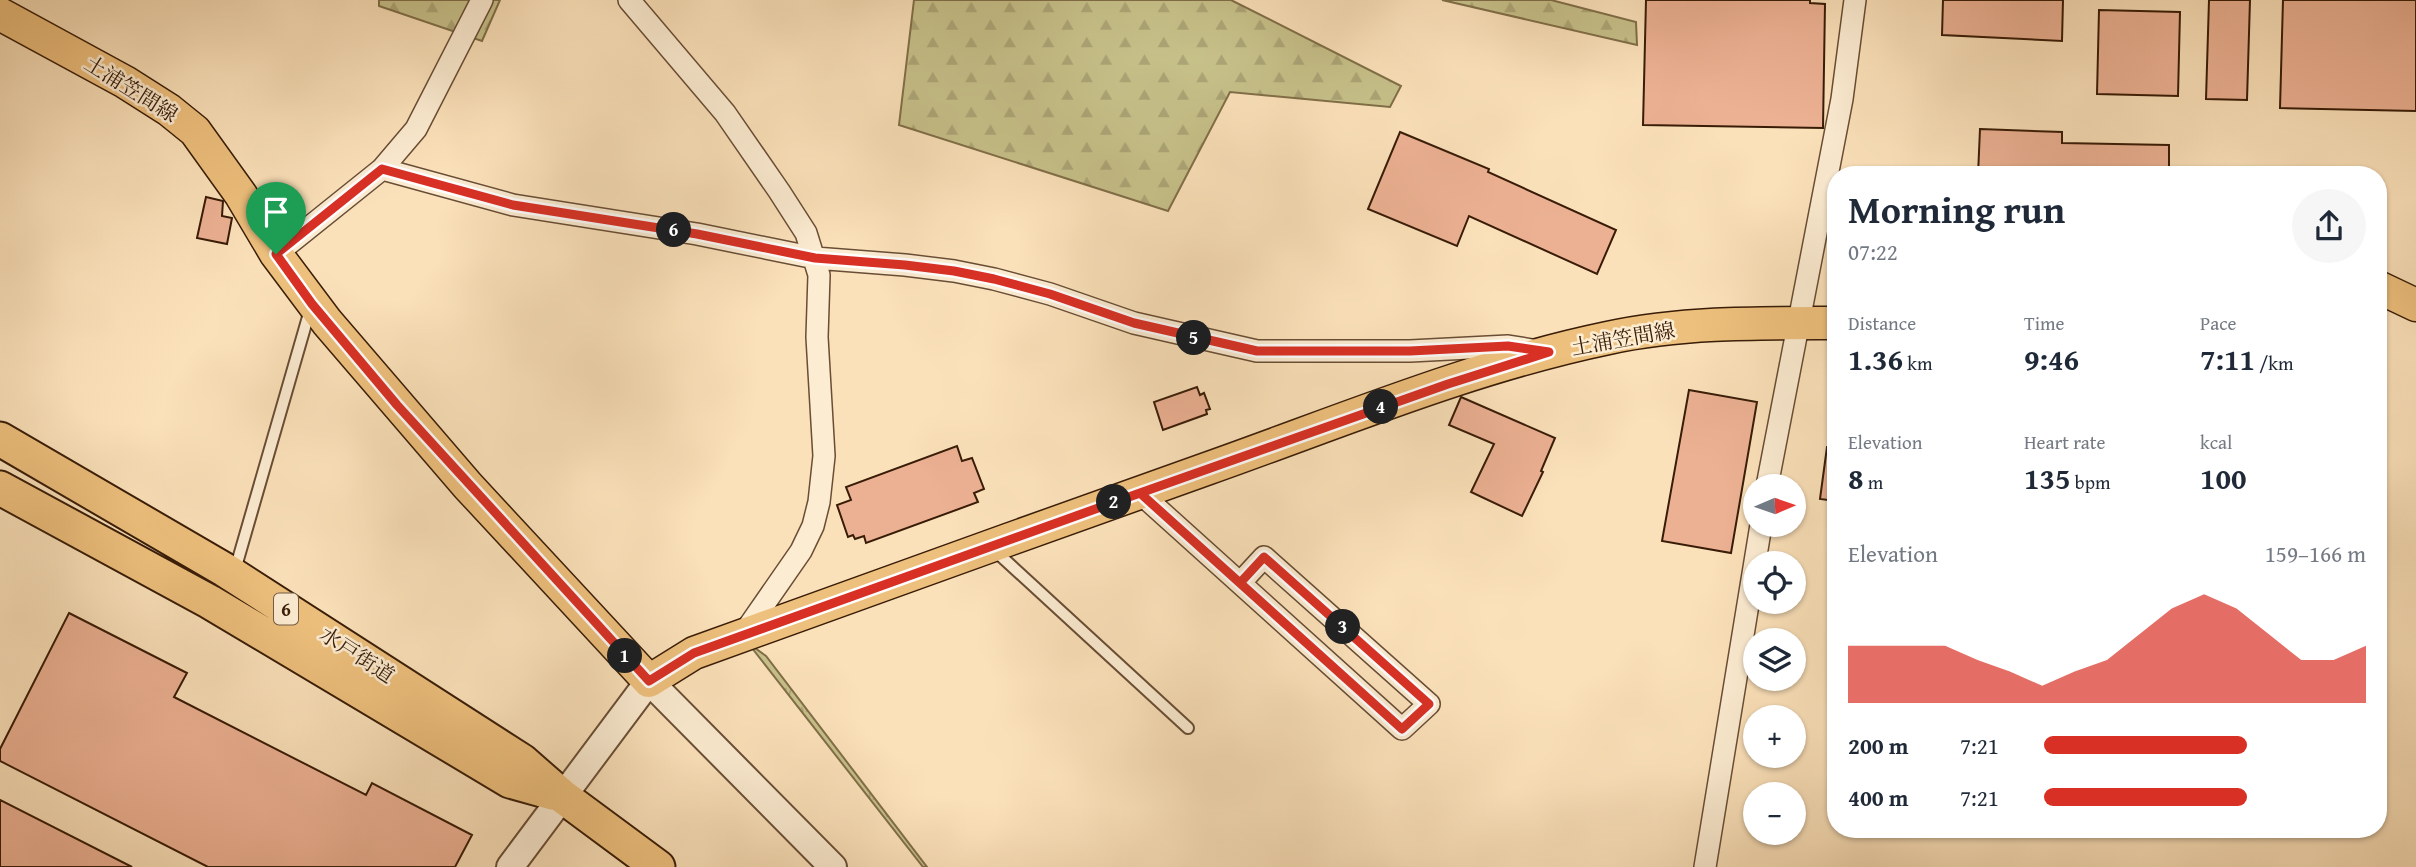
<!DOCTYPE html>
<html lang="en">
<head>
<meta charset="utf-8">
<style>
  :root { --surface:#fff; --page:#f6f6f7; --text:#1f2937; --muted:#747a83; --accent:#d93025 }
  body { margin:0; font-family:"Gentium Book Plus","Noto Serif JP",serif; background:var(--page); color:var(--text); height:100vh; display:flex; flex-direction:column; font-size:26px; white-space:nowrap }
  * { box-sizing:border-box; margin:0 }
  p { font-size:23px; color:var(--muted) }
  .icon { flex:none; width:38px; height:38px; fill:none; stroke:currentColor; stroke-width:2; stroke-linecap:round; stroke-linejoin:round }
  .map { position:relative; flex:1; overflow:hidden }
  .sheet { position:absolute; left:1827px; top:166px; width:560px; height:672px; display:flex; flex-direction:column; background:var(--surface); border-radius:28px; box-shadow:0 2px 5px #0004 }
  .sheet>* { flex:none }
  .needle { width:46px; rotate:88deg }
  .fabs { position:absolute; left:1743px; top:474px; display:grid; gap:14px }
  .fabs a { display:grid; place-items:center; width:63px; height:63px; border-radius:50%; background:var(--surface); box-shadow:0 2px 5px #0004; font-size:35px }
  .pin { position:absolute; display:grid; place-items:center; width:60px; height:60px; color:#fff; margin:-72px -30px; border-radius:50% 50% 50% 0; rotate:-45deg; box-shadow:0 0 7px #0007 }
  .pin .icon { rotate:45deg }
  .km { position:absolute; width:35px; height:35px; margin:-18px; border-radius:50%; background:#222; color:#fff; font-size:19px; line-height:35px; text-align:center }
  .round { display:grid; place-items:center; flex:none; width:74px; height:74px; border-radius:37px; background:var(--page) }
  .head { display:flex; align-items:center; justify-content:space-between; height:119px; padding:0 21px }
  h1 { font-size:38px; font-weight:700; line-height:52px }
  .stats { display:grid; grid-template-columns:repeat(3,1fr); gap:10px; height:119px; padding:7px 21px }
  .stats div { display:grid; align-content:center }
  .stats b { font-size:30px; font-weight:700 }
  .stats small { font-size:19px; font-weight:400 }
  .stats p { font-size:19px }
  .chart { height:196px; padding:14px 21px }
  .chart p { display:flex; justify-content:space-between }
  .chart svg { width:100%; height:126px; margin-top:7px; fill:var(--accent); opacity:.7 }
  ul { padding:0 21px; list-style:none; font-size:23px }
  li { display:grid; grid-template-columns:112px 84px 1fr; align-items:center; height:52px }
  li i { height:18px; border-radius:9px; background:var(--accent) }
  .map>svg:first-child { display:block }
  .grass { fill:url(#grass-tufts); stroke:#806e48; stroke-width:2 }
  .forest { fill:url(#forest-firs); stroke:#806e48; stroke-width:2 }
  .building { fill:#ecb193; stroke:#381c07; stroke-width:2 }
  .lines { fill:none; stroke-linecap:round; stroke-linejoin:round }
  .service-casing { stroke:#694d34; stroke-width:14 }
  .minor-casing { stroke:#694d34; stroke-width:24 }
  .tertiary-casing { stroke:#694d34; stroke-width:30 }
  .primary-casing { stroke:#381c07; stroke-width:35 }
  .trunk-casing { stroke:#381c07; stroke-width:37 }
  .service { stroke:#fcecd2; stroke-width:10 }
  .minor { stroke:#fcecd2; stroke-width:21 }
  .tertiary { stroke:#fcecd2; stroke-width:26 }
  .primary { stroke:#eec07d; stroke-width:32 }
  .trunk { stroke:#eec07d; stroke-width:33 }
  .route-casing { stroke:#fff; stroke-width:14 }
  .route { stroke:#d93025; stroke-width:9 }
  .labels { text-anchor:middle; stroke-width:5; stroke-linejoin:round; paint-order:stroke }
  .shield { fill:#fcecd2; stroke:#735a44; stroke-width:2 }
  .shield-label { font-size:19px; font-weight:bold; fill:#381c07 }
  .street-label { font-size:21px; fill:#381c07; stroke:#fcecd2 }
</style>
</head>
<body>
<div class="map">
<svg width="2416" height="867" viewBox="0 0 2416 867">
  <defs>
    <pattern id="grass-tufts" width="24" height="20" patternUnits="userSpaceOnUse" patternTransform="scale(1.75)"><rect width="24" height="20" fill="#c7c18a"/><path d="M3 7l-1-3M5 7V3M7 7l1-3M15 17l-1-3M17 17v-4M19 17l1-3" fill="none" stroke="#aca576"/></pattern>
    <pattern id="forest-firs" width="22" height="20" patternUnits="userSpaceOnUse" patternTransform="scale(1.75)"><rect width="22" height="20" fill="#c7c18a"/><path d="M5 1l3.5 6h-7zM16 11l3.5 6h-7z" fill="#aca576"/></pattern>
  </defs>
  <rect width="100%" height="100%" fill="#fbe1ba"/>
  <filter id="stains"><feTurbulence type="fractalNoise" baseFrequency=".00286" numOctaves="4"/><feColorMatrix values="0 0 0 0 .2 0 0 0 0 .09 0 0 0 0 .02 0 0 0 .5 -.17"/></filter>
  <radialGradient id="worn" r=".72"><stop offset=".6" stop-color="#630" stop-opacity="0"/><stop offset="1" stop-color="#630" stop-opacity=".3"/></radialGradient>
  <path class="grass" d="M748,643l18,13 161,211h-4z"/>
  <path class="forest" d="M379,0h121l-18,41 -103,-35z
    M914,0h317l170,86 -11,21 -160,-15 -62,119 -269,-86z
    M1442,0h109l85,22 1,23z"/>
  <path class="building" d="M1646,0h164v3l15,1 -2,124 -180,-3z
    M1943,0h120l-1,41 -120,-6z
    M2209,0h41l-3,100 -41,-1z
    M2283,0h133v111l-136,-3z
    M2099,10l81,2 -2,84 -81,-2z
    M1980,129l82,3v11l107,2v30h-191z
    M1400,132l89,37 -1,3 128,58 -19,44 -128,-58 -12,30 -89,-37z
    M206,197l17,4 -1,15 10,2 -5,26 -30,-6z
    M1197,387l3,8 4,-2 6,16 -4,1 1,4 -44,16 -9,-28z
    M1689,390l68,12 -26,151 -69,-12z
    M1461,397l94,41 -14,33 2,1 -21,44 -51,-24 23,-48 -45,-19z
    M957,446l5,15 10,-3 12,31 -10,4 4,9 -112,41 -2,-7 -9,3 -2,-4 -5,2 -11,-32 14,-5 -5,-13z
    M1827,447h9v54l-16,-2z
    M69,613l118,60 -13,24 192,98 6,-12 100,52 -17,32h-247l-208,-106v-12z
    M0,800l132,67h-132z"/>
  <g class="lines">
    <defs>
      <path id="service" d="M992,548l196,180
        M235,570l75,-260"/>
      <path id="minor" d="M629,0l96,113 54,78 27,42 13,42 -2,62 7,119 -5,46 -6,24 -12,25 -59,85
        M382,169l131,36 184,29 118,24 90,7 49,6 40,8 56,15 84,29 123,28h153l98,-5 30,5
        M276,254l106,-85 34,-40 66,-129
        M1767,486l75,-387 13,-99
        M1140,493l262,236 27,-25 -165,-147 -24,26
        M1705,867l56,-342"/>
      <path id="tertiary" d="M510,867l139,-186 184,186"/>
      <path id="primary" d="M0,14l125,68 44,28 26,21 46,64 35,59 51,68 141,164 181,195 45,-28c172,-62 343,-124 515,-185 130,-46 264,-102 399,-130 74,-16 152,-15 228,-15
        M2378,287l38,18"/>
      <path id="trunk" d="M0,439l225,131 297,191 40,35 96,71
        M0,488l210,114 300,179 43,12"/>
    </defs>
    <use href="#service" class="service-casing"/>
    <use href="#minor" class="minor-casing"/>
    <use href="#tertiary" class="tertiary-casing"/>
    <use href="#primary" class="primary-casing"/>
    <use href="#trunk" class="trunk-casing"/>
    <use href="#service" class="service"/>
    <use href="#minor" class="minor"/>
    <use href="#tertiary" class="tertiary"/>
    <use href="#primary" class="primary"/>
    <use href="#trunk" class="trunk"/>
  </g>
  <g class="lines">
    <defs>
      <path id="route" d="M276,254l36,50 85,101 252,276 45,-28 446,-160 262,236 27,-25 -165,-147 -24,26 -100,-90 308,-109 101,-32 -41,-6 -98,5h-153l-123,-28 -84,-29 -56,-15 -40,-8 -49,-6 -90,-7 -118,-24 -184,-29 -131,-36 -106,85"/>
    </defs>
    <use href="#route" class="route-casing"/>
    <use href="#route" class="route"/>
  </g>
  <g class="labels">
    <rect class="shield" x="274" y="593.5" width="24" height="31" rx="5"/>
    <g class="shield-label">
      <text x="286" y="616">6</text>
    </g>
    <g class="street-label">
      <text transform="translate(131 89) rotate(32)" y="7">土浦笠間線</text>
      <text transform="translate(1623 339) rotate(-10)" y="7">土浦笠間線</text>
      <text transform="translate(357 655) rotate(33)" y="7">水戸街道</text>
    </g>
  </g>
  <rect width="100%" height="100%" filter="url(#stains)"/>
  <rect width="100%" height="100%" fill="url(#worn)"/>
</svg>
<div class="fabs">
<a><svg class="needle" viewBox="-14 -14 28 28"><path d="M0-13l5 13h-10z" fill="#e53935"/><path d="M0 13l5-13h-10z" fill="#747a83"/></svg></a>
<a><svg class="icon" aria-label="locate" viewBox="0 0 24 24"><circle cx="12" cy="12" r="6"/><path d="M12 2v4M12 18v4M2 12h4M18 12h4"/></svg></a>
<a><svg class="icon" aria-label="layers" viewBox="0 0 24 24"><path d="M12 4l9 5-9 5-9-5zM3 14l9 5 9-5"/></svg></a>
<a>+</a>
<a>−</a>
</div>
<div class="pin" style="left:276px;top:254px;background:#1e9e55"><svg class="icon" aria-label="arrive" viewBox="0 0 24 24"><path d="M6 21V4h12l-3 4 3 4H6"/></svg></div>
<b class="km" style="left:625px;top:656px">1</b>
<b class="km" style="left:1114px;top:502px">2</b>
<b class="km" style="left:1343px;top:627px">3</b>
<b class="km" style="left:1381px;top:407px">4</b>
<b class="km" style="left:1194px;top:338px">5</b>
<b class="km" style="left:674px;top:230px">6</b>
<section class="sheet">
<div class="head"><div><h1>Morning run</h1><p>07:22</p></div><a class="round"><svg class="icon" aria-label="share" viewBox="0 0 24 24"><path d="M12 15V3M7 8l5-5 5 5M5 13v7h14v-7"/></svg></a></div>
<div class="stats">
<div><p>Distance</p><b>1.36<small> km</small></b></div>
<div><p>Time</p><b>9:46</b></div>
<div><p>Pace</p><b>7:11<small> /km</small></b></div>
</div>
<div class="stats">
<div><p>Elevation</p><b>8<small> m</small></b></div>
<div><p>Heart rate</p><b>135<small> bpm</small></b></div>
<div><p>kcal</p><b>100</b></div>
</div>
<div class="chart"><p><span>Elevation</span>159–166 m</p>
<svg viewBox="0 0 160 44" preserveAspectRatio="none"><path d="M0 44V24L10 24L20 24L30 24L40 29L50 33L60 38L70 33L80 29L90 20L100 11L110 6L120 11L130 20L140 29L150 29L160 24V44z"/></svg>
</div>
<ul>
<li><b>200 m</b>7:21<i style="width:63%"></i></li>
<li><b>400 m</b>7:21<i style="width:63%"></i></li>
</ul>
</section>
</div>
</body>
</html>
